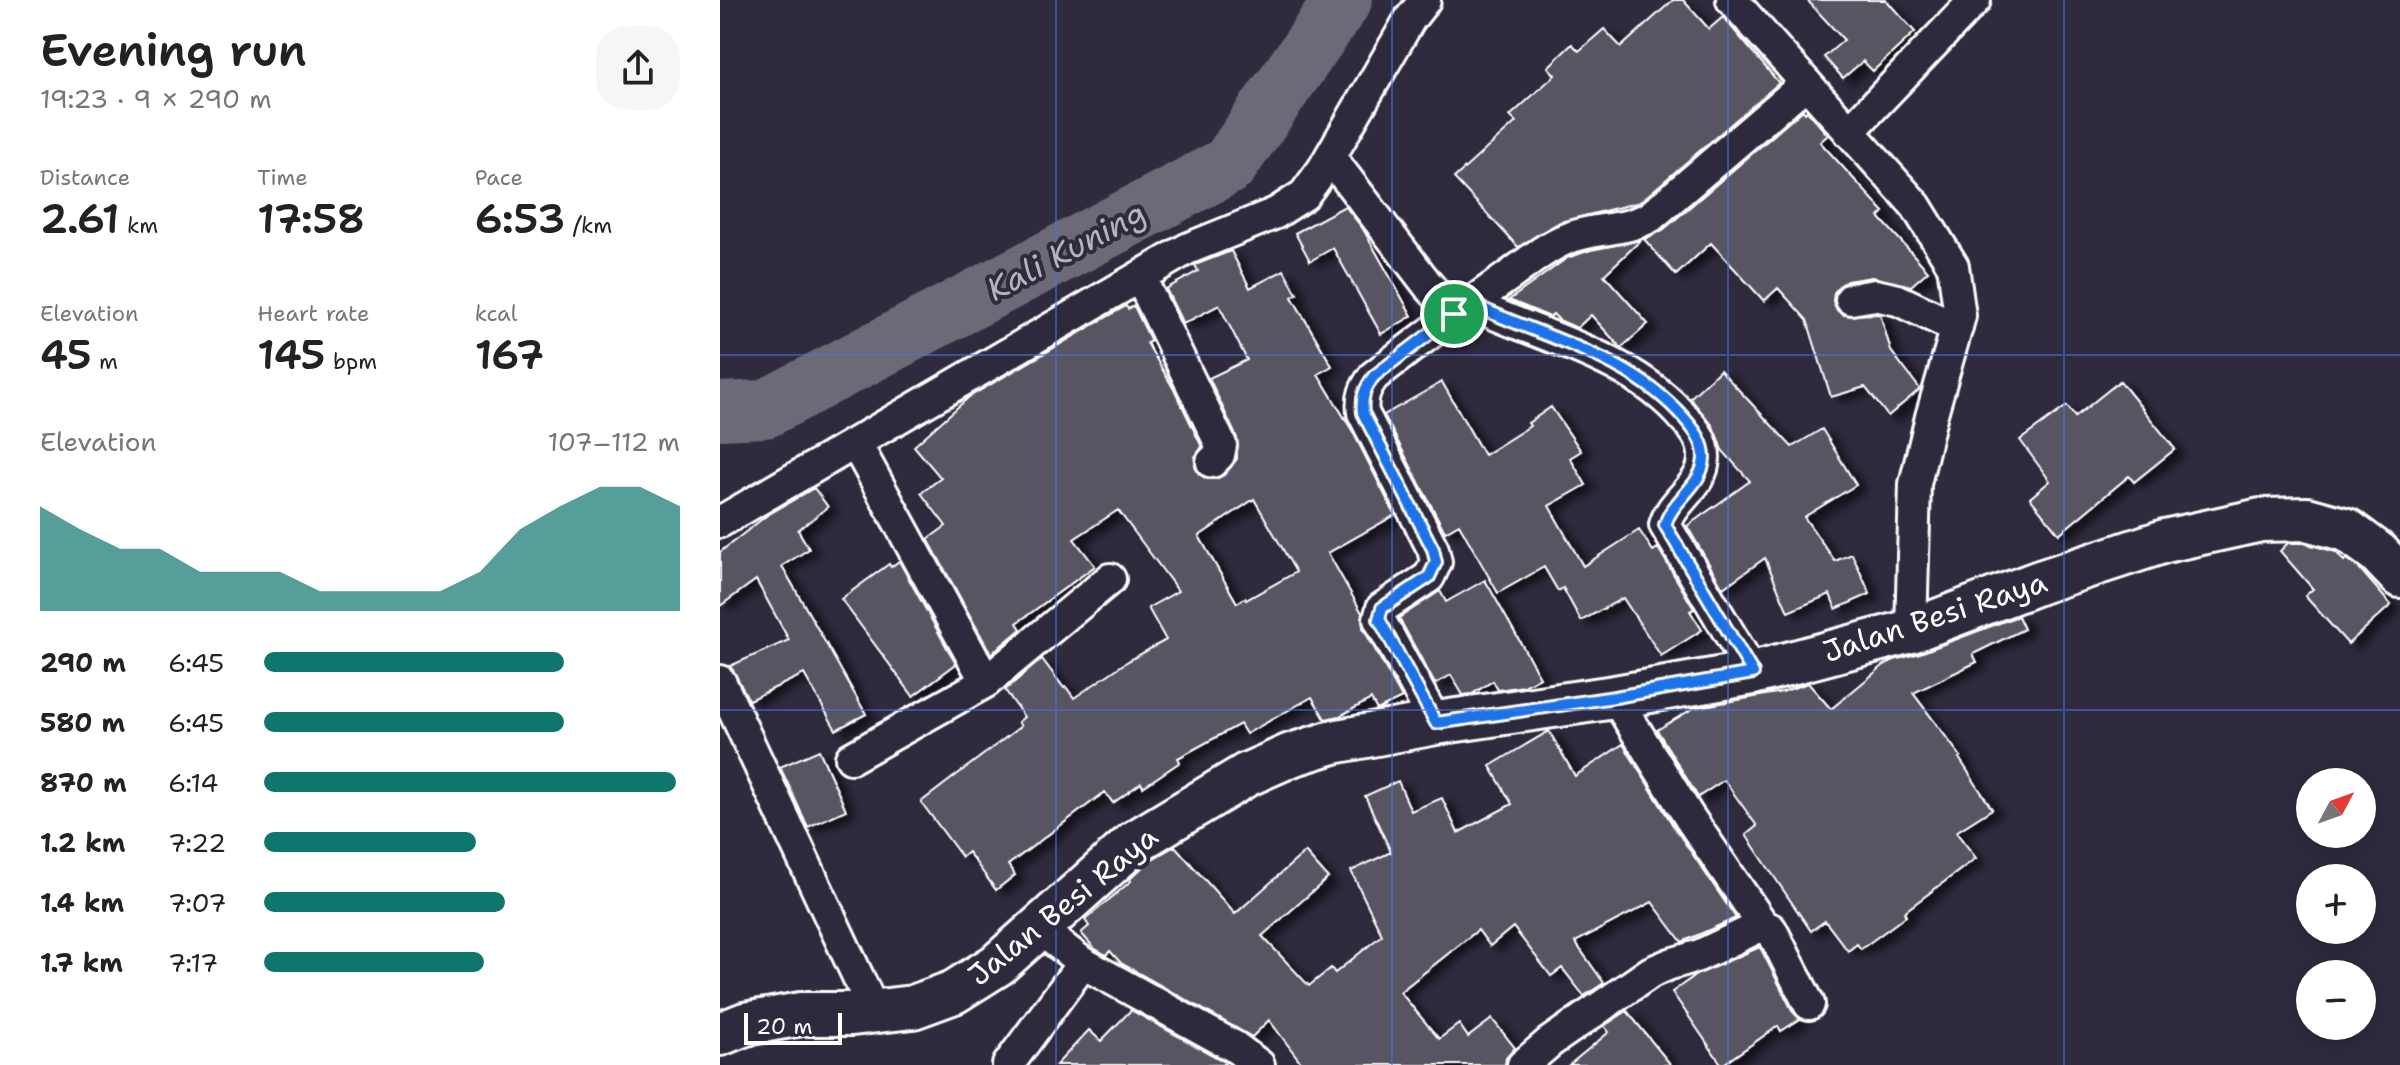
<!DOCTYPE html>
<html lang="en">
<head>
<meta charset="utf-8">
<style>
  :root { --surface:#fff; --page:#f6f6f6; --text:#222; --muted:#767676; --accent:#0f766e }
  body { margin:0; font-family:"Shantell Sans",sans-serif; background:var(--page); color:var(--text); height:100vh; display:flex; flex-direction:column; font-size:30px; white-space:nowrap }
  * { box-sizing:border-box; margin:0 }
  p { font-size:26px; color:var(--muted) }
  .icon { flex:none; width:44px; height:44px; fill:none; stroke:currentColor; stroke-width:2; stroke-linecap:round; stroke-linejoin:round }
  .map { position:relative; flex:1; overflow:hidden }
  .sheet { display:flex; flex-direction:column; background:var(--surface); width:720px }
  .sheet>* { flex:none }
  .needle { width:52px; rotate:49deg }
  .controls { position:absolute; left:1576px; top:768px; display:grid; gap:16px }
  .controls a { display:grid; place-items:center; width:80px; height:80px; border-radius:50%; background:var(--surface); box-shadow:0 4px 20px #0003; font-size:40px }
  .scale { position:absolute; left:24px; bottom:20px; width:98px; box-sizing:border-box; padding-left:8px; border:4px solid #fff; border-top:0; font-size:22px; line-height:28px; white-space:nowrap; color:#fff; -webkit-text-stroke:6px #2f2a3d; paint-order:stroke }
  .pin { position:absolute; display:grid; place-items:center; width:68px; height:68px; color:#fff; margin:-34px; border:4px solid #fff; border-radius:50%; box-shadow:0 2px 8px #0007 }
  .round { display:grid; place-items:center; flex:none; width:84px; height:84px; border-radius:32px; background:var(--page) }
  .overview { display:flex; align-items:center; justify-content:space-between; height:136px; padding:0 40px }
  h1 { font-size:44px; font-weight:600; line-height:60px }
  .metrics { display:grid; grid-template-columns:repeat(3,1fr); gap:12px; height:136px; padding:8px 40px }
  .metrics div { display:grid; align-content:center }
  .metrics b { font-size:40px; font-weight:600 }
  .metrics small { font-size:22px; font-weight:400 }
  .metrics p { font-size:22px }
  .chart { height:224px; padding:16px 40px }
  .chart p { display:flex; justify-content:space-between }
  .chart svg { width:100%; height:144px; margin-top:8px; fill:var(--accent); opacity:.7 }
  ul { padding:0 40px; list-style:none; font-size:26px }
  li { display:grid; grid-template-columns:128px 96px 1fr; align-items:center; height:60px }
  li i { height:20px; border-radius:10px; background:var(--accent) }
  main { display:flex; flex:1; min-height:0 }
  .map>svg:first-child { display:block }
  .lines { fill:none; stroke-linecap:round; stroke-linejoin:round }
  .river { stroke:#6d6a77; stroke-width:58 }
  .building { fill:#595564; stroke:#fff; stroke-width:2; fill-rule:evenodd; filter:url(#shadow) }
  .street-casing { stroke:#fff; stroke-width:36 }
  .secondary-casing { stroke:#fff; stroke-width:48 }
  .street { stroke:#2f2a3d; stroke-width:30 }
  .secondary { stroke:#2f2a3d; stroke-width:42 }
  .route-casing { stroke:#fff; stroke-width:16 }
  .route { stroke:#1a73e8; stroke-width:10 }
  .grid { fill:none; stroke:#4a71e0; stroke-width:2; stroke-opacity:0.55 }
  .labels { text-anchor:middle; stroke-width:8; stroke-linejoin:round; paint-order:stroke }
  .street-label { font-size:30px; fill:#fff; stroke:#2f2a3d }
  .water-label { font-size:32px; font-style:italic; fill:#b6b4bb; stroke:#2f2a3d }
</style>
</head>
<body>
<main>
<section class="sheet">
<div class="overview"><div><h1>Evening run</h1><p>19:23 · 9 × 290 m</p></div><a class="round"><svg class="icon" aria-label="share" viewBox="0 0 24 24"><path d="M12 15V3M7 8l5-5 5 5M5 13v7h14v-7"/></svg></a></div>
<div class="metrics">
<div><p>Distance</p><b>2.61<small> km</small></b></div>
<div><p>Time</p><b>17:58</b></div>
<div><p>Pace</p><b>6:53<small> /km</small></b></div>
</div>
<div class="metrics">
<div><p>Elevation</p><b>45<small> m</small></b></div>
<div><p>Heart rate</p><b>145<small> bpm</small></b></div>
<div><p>kcal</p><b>167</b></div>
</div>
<div class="chart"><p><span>Elevation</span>107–112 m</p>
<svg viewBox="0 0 160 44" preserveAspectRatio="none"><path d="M0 44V12L10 19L20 25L30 25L40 32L50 32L60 32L70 38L80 38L90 38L100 38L110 32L120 19L130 12L140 6L150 6L160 12V44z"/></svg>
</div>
<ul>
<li><b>290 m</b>6:45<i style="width:72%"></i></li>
<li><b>580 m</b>6:45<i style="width:72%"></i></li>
<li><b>870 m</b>6:14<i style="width:99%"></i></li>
<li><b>1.2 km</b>7:22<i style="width:51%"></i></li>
<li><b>1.4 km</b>7:07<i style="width:58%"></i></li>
<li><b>1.7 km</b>7:17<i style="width:53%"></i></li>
</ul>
</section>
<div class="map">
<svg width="1680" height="1065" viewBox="0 0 1680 1065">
  <defs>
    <filter id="shadow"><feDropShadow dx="9" dy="5" stdDeviation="4" flood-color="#0009"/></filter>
  </defs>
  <rect width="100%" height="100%" fill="#2f2a3d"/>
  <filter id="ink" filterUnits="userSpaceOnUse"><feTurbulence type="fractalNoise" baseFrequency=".0125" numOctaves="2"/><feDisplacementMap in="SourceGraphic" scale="16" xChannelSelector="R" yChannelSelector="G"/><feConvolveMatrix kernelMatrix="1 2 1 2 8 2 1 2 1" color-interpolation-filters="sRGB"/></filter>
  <g filter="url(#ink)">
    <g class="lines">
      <path class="river" d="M0,411l45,-2 464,-244 114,-165"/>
    </g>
    <path class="building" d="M953,0h10l26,29 14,-12 56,66 -139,119 -80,20 -42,25 -64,-69 62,-56 -6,-6 45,-41 -7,-8 24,-23 7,7 25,-22 17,18z
      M1087,0h79l29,32 -42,39 -10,-10 -20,17 -19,-21 20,-17z
      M1083,110l2,3 2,-2 21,24 -8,7 64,70 -5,5 49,54 -17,15 -39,-9 -25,4 -8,5 -5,7 -1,8 4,9 7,5 36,-1 11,37 29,38 -32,27 -23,-29 -34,10 -24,-77 -29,-32 -14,13 -53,-58 -35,32 -32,-36 18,-8z
      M625,206l18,23 49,87 -31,18 -48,-86 -23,13 -15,-28z
      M921,240l-37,35 44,49 -27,24 -30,-33 -14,13 -18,-8 -6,-6 -3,3 -41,-17 58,-42 24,-8z
      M511,251l19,37 34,-18 13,24 -5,3 40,69 -14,8 35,58 42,83 -67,38 34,60 1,15 39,70 -25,12 -6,-11 -31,17 -15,3 -13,-22 -66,37 -6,-10 -62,34 2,4 -37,25 -2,-4 -28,20 -8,-11 -97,73 7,10 -19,15 -28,-38 -6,5 -41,-55 100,-76 -3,-4 6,-5 -19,-27 37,-31 22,29 2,-1 8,11 54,-37 38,-21 -18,-32 30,-17 -60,-81 -44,29 21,27 -78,57 4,6 -30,25 -63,-115 18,-13 -25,-33 20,-15 -27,-32 55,-49 157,-91 2,3 6,-3 17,35 -4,2 29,50 26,54 -7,10v10l4,7 8,5h9l8,-4 13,-16v-21l-28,-60 38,-18 -28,-55 -36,19 -17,-35 32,-18 -3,-6zM534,499l42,73 -50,28 -1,-2 -8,5 -38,-67z
      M1000,370l72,77 30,-18 34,56 -52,32 31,44 17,-7 18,40 -34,15 -6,-15 -42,18 -23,-54 -42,30 -36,-62 63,-45 -28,-31 -9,-24 -23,-28z
      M1400,381l55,68 -41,33 -5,-6 -70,58 -29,-36 20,-17 -30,-41 47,-34 8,11z
      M722,382l42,73 46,-29 -2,-3 23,-16 30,44 -11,7 16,27 -37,21 34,60 56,-36 14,21 5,-3 36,61 -4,2 12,19 -41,26 -38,-58 -42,23 -18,-33 -5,3 -14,-24 -46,26 -39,-69 -14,8 -61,-117z
      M94,488l14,19 -30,23 11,19 -27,17 84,148 -30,16 -32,-56 -55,26 -19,-34 59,-26 -33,-60 -36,26v-54l46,-36z
      M1568,543h16l32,9 8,9 2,-2 13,9 32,37 -43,39 -43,-48 8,-7 -33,-38z
      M179,561l57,103 -43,32 -72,-97 48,-35 2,3z
      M765,580l55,97 -16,9 -26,4 -5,-9 -21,13 -9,1 -12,-20 -16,9 -36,-66 41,-27 6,11z
      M1298,616l6,13 -51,25 4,8 -64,31 48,64 -2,1 33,51 -36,23 20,26 -72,54 2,4 -45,33 -4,-5 -9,7 -23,-30 -14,10 -65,-96 11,-9 -33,-46 -26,17 -41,-67 37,-22 88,-16 26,-9 23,26 53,-44 10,-5 26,-7z
      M829,731l26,45 48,-32 51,83 62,91 -54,24 -30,-40 -77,40 29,41 -20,13 -22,-28 -11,8 -38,-49 -23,19 -12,-16 -78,62 39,47 20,-15 9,13 24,-18 23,29 -9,10 -1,7h-202l-34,-45 -17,17 -131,-74 -11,-12 -4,4 -11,-6 -14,-16 8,-7 -4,-6 46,-39 -1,-2 19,-18 26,-15 60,68 70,-62 23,26 -66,58 47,50 22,-18 4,5 47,-38 -31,-64 40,-19 -26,-56 33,-15 13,30 31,-13 16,35 54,-29 -22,-38z
      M99,750l27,60 -38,17 -28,-60z
      M1040,947l33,65 7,7 -19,12 -3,-5 -56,39 -50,-73 24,-17z
      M411,1010l94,52h1l-3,3h-167l33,-35 12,11z
      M907,1011l44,54h-102l40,-33 -5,-6z"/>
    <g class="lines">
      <defs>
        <path id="street" d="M1012,0l184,206 37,60 7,50 -29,101 -16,67 -4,147
          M1129,132l126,-132
          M610,157l98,128 26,29
          M420,277l81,168 -2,10 -7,7
          M1131,299l24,-4 23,5 59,28
          M750,303c72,35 161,52 215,116 10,11 19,22 19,38 0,29 -32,42 -39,68l88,148
          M0,522l467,-273 89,-36 28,-18 19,-26 87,-150 15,-19
          M0,681l154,330
          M266,682l124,-103
          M895,697l74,120 74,108
          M716,723l-57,-104 3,-11 47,-31 7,-15 -3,-13 -70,-136c-2,-16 2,-25 11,-37 45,-35 89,-68 135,-100 18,-13 37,-29 57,-37 28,-12 57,-7 84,-22l155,-133
          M131,758l135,-76 -130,-238
          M363,963l152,84 24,18
          M288,1065l75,-102 -46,-36
          M803,1065l27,-23 101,-70 19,-8 28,-8 65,-31 8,4 38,75"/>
        <path id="secondary" d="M0,1034l25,-10 56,-10h51l61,-7 41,-15 43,-27 138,-123 111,-67 45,-20 42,-13 103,-19 179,-26 138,-24 158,-42 129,-49 125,-41 96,-21 46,-1 40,11 31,23 22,23"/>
      </defs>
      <use href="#street" class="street-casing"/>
      <use href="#secondary" class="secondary-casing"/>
      <use href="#street" class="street"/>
      <use href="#secondary" class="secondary"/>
    </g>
  </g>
  <g class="lines" filter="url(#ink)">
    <defs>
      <path id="route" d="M750,303c72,35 160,52 215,116 9,11 19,22 19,38 0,28 -32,42 -39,68l88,148 -138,24 -179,26 -57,-104 3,-11 47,-31 7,-15 -3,-13 -70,-136c-2,-16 2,-25 11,-37z"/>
    </defs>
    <use href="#route" class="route-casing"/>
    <use href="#route" class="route"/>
  </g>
  <path class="grid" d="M336,0v1065M672,0v1065M1008,0v1065M1344,0v1065M0,355h1680M0,710h1680"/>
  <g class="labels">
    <g class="street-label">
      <text transform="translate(1215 617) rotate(-18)" y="10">Jalan Besi Raya</text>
      <text transform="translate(343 906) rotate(-39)" y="10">Jalan Besi Raya</text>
    </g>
    <g class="water-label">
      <text transform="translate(346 251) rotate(-28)" y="11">Kali Kuning</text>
    </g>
  </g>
</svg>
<div class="controls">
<a><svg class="needle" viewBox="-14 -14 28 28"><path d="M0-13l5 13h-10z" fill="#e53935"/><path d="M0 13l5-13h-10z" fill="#767676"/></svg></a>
<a>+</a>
<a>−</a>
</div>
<div class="scale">20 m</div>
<div class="pin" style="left:734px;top:314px;background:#1e9e55"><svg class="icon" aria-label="arrive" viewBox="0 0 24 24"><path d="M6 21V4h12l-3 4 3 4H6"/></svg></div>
</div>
</main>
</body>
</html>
